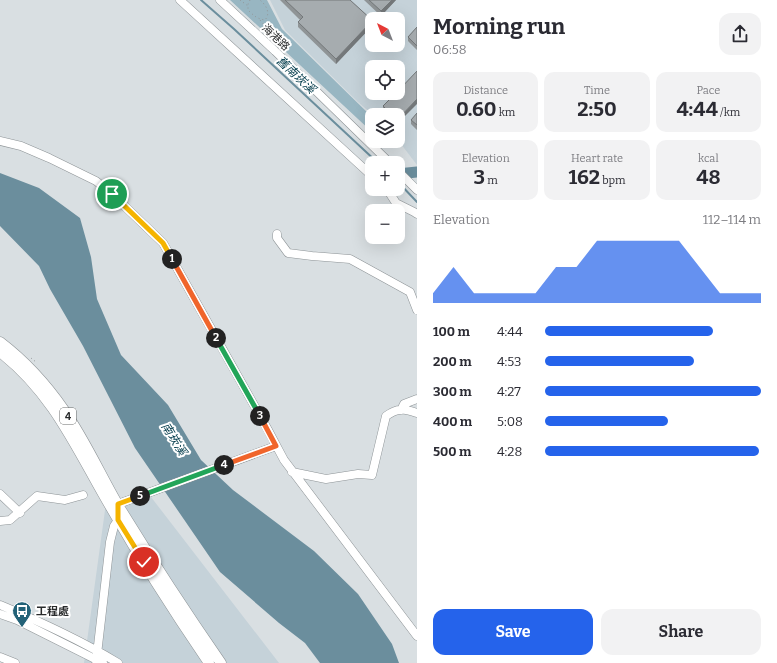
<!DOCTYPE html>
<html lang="en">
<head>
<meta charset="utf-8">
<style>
  :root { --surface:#fff; --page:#f2f2f3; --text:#2b2b33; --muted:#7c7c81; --accent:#2563eb }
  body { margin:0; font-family:Bitter,"Noto Sans TC",serif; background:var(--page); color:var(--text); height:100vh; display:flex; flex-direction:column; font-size:15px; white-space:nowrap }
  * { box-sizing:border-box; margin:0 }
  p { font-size:13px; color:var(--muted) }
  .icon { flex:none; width:22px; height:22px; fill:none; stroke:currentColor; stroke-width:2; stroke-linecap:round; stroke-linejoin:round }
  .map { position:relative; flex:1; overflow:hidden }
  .details { display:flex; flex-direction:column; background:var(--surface); width:360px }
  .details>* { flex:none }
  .needle { width:26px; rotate:318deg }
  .fabs { position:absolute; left:365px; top:12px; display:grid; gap:8px }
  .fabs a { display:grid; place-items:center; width:40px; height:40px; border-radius:8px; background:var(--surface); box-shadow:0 4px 16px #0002; font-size:20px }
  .pin { position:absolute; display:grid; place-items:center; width:34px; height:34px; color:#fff; margin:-17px; border:2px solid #fff; border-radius:50%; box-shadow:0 1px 4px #0007 }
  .km { position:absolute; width:20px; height:20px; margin:-10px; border-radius:50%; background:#222; color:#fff; font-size:11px; line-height:20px; text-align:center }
  .round { display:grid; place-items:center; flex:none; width:42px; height:42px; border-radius:12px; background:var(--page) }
  .overview { display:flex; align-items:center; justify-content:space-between; height:68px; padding:0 16px }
  h1 { font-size:22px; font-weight:700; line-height:30px }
  .metrics { display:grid; grid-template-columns:repeat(3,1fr); gap:6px; height:68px; padding:4px 16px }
  .metrics div { display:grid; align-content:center; border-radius:10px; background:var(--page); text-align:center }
  .metrics b { font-size:20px; font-weight:700 }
  .metrics small { font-size:11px; font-weight:400 }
  .metrics p { font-size:11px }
  .chart { height:112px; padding:8px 16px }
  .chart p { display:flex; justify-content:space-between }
  .chart svg { width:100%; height:72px; margin-top:4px; fill:var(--accent); opacity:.7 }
  .primary-button { display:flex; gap:8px; margin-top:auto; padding:8px 16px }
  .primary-button a { flex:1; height:46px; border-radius:12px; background:var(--accent); color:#fff; font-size:16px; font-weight:700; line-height:46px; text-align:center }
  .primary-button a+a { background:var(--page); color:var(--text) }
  ul { padding:0 16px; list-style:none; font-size:13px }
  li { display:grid; grid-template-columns:64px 48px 1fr; align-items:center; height:30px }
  li i { height:10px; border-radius:5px; background:var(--accent) }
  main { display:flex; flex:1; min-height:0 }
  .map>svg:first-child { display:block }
  .built { fill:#c5d2d9; fill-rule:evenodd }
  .green { fill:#98b6c2 }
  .water { fill:#6b8e9d }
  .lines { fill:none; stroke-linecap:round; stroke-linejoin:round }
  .stream { stroke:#6b8e9d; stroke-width:2 }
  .river { stroke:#6b8e9d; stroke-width:11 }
  .minor-casing { stroke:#8d9396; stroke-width:9 }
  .major-casing { stroke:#8d9396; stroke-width:11 }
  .path { stroke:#929698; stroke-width:1; stroke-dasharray:1 3; stroke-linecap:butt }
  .minor { stroke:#fff; stroke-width:8 }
  .major { stroke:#fff; stroke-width:10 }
  .wall { fill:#8f9496 }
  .shaded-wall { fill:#74787a }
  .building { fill:#a6acaf; stroke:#74787a }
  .split-1-casing { stroke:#fff; stroke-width:8 }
  .split-2-casing { stroke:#fff; stroke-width:8 }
  .split-3-casing { stroke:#fff; stroke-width:8 }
  .split-4-casing { stroke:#fff; stroke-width:8 }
  .split-5-casing { stroke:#fff; stroke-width:8 }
  .split-6-casing { stroke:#fff; stroke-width:8 }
  .split-1 { stroke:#f5b400; stroke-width:5 }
  .split-2 { stroke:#f0652b; stroke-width:5 }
  .split-3 { stroke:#22a559; stroke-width:5 }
  .split-4 { stroke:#f0652b; stroke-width:5 }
  .split-5 { stroke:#22a559; stroke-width:5 }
  .split-6 { stroke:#f5b400; stroke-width:5 }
  .labels { text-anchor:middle; stroke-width:4; stroke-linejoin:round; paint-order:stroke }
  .shield { fill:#fff; stroke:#696b6b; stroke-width:1 }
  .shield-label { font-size:10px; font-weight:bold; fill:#292b2c }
  .street-label { font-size:11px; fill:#292b2c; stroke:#fff }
  .poi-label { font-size:11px; font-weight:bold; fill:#292b2c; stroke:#fff; text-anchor:start }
  .water-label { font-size:12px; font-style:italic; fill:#013a4a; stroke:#fff }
</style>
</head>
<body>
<main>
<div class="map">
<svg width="417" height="663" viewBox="0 0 417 663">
  <rect width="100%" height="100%" fill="#d9dfe2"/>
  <path class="built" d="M270,0h147v165l-19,-25v-25h-25l-15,-13 -73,-72zM372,19h26v26h-26zM372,67h26v26h-26z
    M151,497l128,166h-195l22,-160 19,1z"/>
  <path class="green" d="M230,0h37l15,29 90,88v15z"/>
  <path class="water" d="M0,173l39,15 41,30 11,39 6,42 24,56 47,50 33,55 32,30 81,61 44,43 34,50 7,19h-79l-15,-20 -26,-20 -59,-51 -85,-124 -52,-102 -33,-57 -11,-23 -39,-40z"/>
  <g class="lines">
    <path class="stream" d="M201,0l33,29 144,134
      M398,182l19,20"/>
    <path class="river" d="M398,174l19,-2"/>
    <defs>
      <path id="minor" d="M180,0l192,176
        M220,0l55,51 115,112
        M0,141l21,5 28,12 47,23 16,13 51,49 105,187 16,30 133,176
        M398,171l19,19
        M387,189l9,14 18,9 3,2
        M277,234v4l11,15 24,3 38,3 60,33 7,18
        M401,410l3,-6 13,-5
        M292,472l34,7 32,-5 14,1 14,-59c12,-9 18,-7 31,-3
        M0,494l20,19
        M114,507l4,-3 158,-58
        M0,521l10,-1 27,-24 28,4 18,-5
        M0,605c41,17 80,35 118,58
        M0,614l17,6 86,43
        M0,657l15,6
        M96,663l14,-121 4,-16 4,-6v-6"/>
      <path id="major" d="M0,342c25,19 46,42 64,68 21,30 36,64 54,95 33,54 67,106 103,158
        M0,352c54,42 77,98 110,154 31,54 64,106 99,157"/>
    </defs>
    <use href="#minor" class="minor-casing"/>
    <use href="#major" class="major-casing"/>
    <path class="path" d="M240,0l8,6
      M250,0l-2,4v6c5,5 9,9 17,10 6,-7 1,-15 -5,-20
      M260,20l20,23
      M397,160l5,5
      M31,358l5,4"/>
    <use href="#minor" class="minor"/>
    <use href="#major" class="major"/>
  </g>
  <path class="wall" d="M280,0h70l22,20v6l-36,38 -38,-37v-5l2,-2z
    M364,0h32l-15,16z
    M417,27v23l-9,-9v-4z
    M383,106l15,9h-11l-4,-4z
    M417,113v17l-6,-6v-4z"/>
  <path class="shaded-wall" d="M392,0h4l-15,16v-5z
    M372,21v5l-36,38v-5z
    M417,99v5l-19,19v-4z"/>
  <path class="building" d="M285,0h65l22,20v1l-36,38 -38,-37 5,-5z
    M369,0h23l-11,11z
    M417,27v19l-9,-9z
    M417,71v28l-19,20v-4h-6l-9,-9 13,-13h2v-2z
    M417,113v12l-6,-5z"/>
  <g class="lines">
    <defs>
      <path id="split-1" d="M112,194l51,49 9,16"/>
      <path id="split-2" d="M172,259l44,79"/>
      <path id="split-3" d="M216,338l44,78"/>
      <path id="split-4" d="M224,465l52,-19 -16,-30"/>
      <path id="split-5" d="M140,496l84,-31"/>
      <path id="split-6" d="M140,496l-22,8v16l26,42"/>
    </defs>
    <use href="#split-1" class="split-1-casing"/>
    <use href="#split-2" class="split-2-casing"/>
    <use href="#split-3" class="split-3-casing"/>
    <use href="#split-4" class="split-4-casing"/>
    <use href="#split-5" class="split-5-casing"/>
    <use href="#split-6" class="split-6-casing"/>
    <use href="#split-1" class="split-1"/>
    <use href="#split-2" class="split-2"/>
    <use href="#split-3" class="split-3"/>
    <use href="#split-4" class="split-4"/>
    <use href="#split-5" class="split-5"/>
    <use href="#split-6" class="split-6"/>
  </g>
  <defs>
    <symbol id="bus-pin" viewBox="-11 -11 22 30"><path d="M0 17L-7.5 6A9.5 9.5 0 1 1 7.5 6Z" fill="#236278" stroke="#fff"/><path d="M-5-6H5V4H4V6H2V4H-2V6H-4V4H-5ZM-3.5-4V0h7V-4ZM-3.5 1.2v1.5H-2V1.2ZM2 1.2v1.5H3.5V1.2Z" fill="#fff"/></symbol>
  </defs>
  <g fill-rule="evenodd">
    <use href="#bus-pin" x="11" y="600" width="22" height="30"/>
  </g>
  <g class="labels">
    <rect class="shield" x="60" y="408" width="16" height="16" rx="3"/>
    <g class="shield-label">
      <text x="68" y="420">4</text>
    </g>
    <g class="street-label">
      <text transform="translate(276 37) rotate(43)" y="4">海港路</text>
    </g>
    <g class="poi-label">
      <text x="36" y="615">工程處</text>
    </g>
    <g class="water-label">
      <text transform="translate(296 75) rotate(43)" y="4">舊南崁溪</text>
      <text transform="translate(174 439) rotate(58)" y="4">南崁溪</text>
    </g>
  </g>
</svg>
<div class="fabs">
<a><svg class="needle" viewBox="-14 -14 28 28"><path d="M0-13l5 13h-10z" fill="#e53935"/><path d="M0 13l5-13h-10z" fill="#7c7c81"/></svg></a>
<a><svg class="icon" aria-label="locate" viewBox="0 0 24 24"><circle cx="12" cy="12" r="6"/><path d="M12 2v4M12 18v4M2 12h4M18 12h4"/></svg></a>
<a><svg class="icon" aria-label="layers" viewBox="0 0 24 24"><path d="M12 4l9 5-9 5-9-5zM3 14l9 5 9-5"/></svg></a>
<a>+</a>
<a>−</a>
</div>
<div class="pin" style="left:112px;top:194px;background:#1e9e55"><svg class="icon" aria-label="arrive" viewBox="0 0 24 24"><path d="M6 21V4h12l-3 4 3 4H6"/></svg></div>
<div class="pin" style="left:144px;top:562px;background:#d93025"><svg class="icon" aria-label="check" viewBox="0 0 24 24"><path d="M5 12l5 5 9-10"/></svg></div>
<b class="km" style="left:172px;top:259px">1</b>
<b class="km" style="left:216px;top:338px">2</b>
<b class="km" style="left:260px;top:416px">3</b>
<b class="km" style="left:224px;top:465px">4</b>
<b class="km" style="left:140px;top:496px">5</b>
</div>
<section class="details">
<div class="overview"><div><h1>Morning run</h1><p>06:58</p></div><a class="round"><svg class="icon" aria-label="share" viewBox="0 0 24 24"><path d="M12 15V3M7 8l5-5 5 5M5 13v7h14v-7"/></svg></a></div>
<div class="metrics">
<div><p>Distance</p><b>0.60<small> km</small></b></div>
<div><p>Time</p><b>2:50</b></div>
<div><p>Pace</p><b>4:44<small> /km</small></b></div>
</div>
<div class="metrics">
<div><p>Elevation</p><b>3<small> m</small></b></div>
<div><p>Heart rate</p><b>162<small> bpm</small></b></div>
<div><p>kcal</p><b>48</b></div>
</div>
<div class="chart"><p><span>Elevation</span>112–114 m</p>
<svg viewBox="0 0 160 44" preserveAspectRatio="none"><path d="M0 44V38L10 22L20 38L30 38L40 38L50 38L60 22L70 22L80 6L90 6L100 6L110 6L120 6L130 22L140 38L150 38L160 38V44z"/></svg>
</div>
<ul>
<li><b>100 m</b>4:44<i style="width:78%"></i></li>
<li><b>200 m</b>4:53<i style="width:69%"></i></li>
<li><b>300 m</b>4:27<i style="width:100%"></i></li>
<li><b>400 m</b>5:08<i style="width:57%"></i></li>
<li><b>500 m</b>4:28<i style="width:99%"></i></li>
</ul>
<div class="primary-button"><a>Save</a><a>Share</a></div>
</section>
</main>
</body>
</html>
